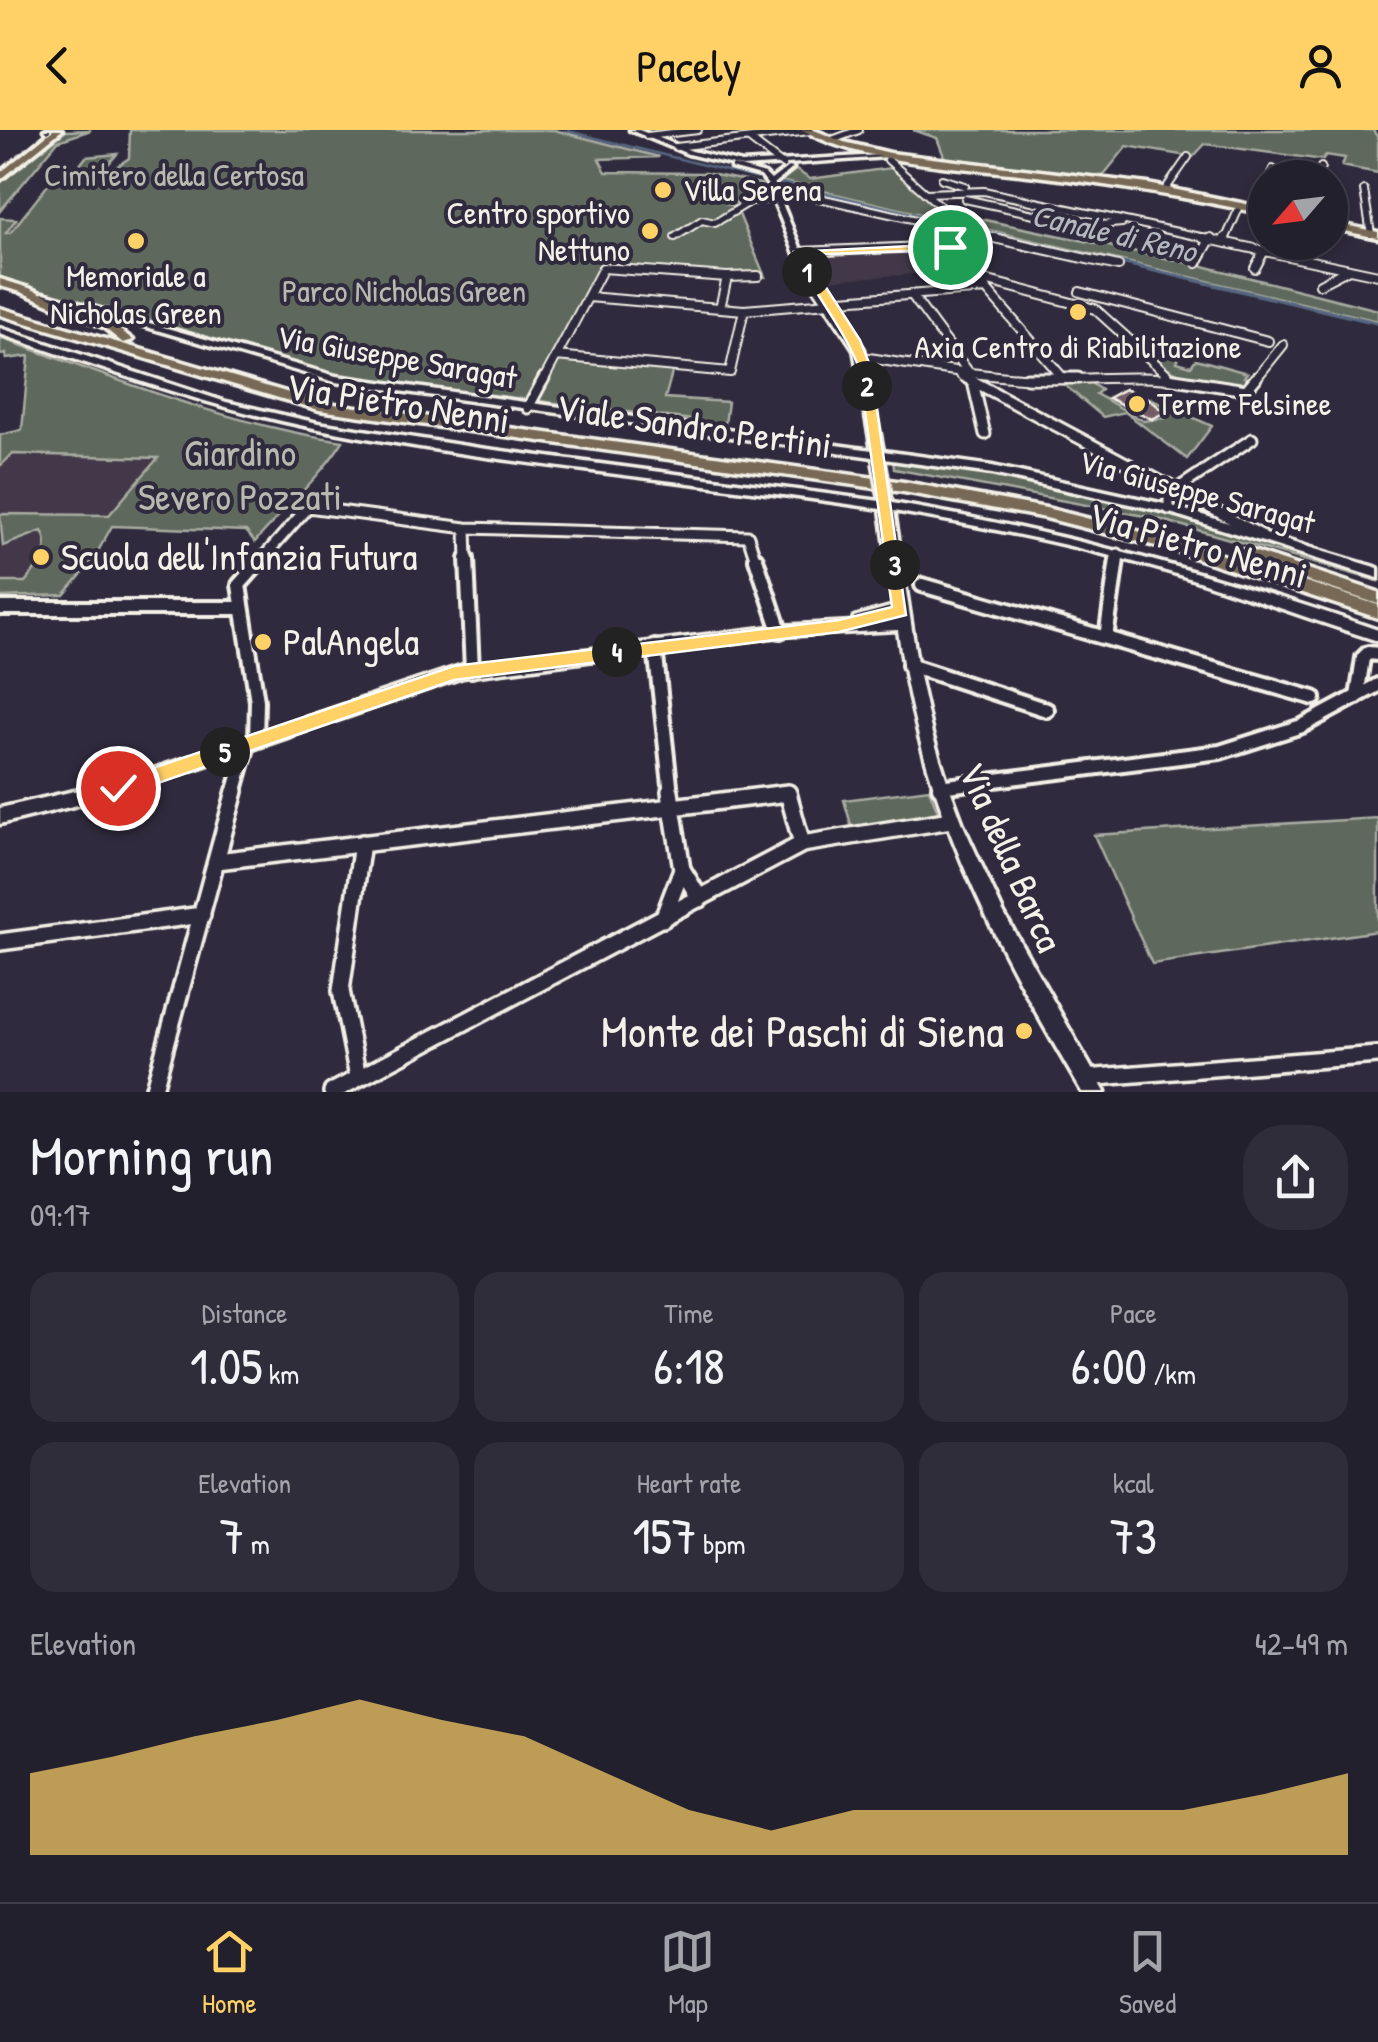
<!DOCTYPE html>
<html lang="en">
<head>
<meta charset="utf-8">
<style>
  :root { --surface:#23202e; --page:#2f2d3a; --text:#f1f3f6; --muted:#a3a3aa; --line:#403e4a; --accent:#ffd166 }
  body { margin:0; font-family:"Patrick Hand",sans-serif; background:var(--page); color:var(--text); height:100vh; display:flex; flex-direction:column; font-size:38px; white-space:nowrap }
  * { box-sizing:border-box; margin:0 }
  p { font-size:32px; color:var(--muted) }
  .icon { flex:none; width:55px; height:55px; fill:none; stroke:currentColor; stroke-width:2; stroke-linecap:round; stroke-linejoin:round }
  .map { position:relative; height:962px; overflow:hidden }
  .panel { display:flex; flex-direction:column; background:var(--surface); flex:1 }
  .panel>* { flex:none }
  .needle { width:65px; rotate:242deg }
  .tools { position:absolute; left:1248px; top:30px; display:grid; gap:20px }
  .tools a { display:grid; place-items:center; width:100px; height:100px; border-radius:50%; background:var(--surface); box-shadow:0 5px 15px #0003,0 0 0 2px var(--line); font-size:50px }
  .pin { position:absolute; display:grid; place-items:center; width:85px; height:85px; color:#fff; margin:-42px; border:5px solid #fff; border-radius:50%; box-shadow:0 2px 10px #0007 }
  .km { position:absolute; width:50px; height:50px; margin:-25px; border-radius:50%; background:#222; color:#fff; font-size:28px; line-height:50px; text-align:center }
  .round { display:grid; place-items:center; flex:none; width:105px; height:105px; border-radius:40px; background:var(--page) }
  .head { display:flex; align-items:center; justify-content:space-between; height:170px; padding:0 30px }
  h1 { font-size:55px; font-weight:600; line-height:75px }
  .metrics { display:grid; grid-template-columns:repeat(3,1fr); gap:15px; height:170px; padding:10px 30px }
  .metrics div { display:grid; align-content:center; border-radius:25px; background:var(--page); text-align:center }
  .metrics b { font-size:50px; font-weight:600 }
  .metrics small { font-size:28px; font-weight:400 }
  .metrics p { font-size:28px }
  .chart { height:280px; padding:20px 30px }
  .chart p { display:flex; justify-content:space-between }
  .chart svg { width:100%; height:180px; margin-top:10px; fill:var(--accent); opacity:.7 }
  header { display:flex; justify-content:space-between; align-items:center; height:130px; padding:0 30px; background:var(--accent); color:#111; font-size:45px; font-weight:600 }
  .menu { display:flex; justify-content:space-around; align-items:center; height:140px; border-top:2px solid var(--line); background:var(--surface); font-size:28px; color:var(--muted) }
  .menu a { display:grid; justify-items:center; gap:5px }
  .menu .on { color:var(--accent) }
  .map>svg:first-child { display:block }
  .built { fill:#433948 }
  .green { fill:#5e685c; stroke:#a9aca2; stroke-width:2.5 }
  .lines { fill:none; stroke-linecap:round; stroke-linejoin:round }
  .canal { fill:#566681; fill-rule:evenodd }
  .building { fill:#735b63; stroke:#f4f1e8; stroke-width:2.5 }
  .minor-far4-casing { stroke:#f4f1e8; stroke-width:10 }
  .minor-far3-casing { stroke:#f4f1e8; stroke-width:12 }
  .minor-far2-casing { stroke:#f4f1e8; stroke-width:15 }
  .minor-far1-casing { stroke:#f4f1e8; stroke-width:20 }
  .minor-casing { stroke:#f4f1e8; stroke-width:22 }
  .tertiary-casing { stroke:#f4f1e8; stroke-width:7 }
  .secondary-casing { stroke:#f4f1e8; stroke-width:7 }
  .primary-casing { stroke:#f4f1e8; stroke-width:7 }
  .trunk-casing { stroke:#f4f1e8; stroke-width:7 }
  .minor-far4 { stroke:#2f2a3d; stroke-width:6 }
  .minor-far3 { stroke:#2f2a3d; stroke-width:8 }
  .minor-far2 { stroke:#2f2a3d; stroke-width:9 }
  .minor-far1 { stroke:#2f2a3d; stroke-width:12 }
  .minor { stroke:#2f2a3d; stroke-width:15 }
  .tertiary { fill:#2f2a3d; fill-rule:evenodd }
  .secondary { fill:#2f2a3d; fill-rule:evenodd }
  .primary { fill:#776954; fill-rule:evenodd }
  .trunk { fill:#776954; fill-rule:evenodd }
  .tertiary-bridge-casing { stroke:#f4f1e8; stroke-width:18; stroke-linecap:butt }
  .tertiary-bridge { stroke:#2f2a3d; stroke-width:11 }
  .route { fill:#ffd166; stroke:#fff; stroke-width:2.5 }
  .poi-dot { fill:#ffd166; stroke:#2f2a3d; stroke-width:4 }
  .labels { text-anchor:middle; stroke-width:8; stroke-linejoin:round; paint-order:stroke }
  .far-park-label { font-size:32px; fill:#b8bab0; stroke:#2f2a3d }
  .far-poi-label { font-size:32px; fill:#f4f1e8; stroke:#2f2a3d; text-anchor:start }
  .far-water-label { font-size:32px; font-style:italic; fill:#b5b9bf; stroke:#2f2a3d }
  .far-street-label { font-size:32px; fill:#f4f1e8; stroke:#2f2a3d }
  .street-label { font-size:38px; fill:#f4f1e8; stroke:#2f2a3d }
  .park-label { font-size:38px; fill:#b8bab0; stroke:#2f2a3d }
  .poi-label { font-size:38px; fill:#f4f1e8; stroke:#2f2a3d; text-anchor:start }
  .near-poi-label { font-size:45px; fill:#f4f1e8; stroke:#2f2a3d; text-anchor:end }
</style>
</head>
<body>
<header><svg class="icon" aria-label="back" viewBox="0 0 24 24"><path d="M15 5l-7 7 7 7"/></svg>Pacely<svg class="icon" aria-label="person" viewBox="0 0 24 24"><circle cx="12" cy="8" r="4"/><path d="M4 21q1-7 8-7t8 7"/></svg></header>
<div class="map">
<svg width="1378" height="962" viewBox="0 0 1378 962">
  <rect width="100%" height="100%" fill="#2f2a3d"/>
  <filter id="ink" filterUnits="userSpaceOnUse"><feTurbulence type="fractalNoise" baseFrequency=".01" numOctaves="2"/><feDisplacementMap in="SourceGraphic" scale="20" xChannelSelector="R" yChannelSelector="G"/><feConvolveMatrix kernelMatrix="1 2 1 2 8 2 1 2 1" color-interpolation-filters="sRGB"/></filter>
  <g filter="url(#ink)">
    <path class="built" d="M941,117l22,24 -138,9 -15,-24z
      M184,305l-43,81 -141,-2v-74z
      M0,395l83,1 -11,43 -72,21z"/>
    <path class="green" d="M91,0l-33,11 -58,70v-28l66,-52z
      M130,0h424l105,27 -60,2 7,13 99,1 56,11 7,14 -40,6 8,3 29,70 -163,-9 -51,89 122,12 -8,29 63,4 -3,22 -397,-49 -328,-97v-60l16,1 -10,14h4l41,-52 21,-6 14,-18 31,-3 -26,30 38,-26z
      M913,0h460l5,8v35l-36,-7 3,-8 -19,-3 -3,5 -118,-16 -12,13 -66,-11 -25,31 -157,-18 -8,-21z
      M891,38l51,42 19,-1 15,9 227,48 175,44v11l-598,-140 16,-11 14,9z
      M1135,207l33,8 -4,6 15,5 -2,6 14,4 5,-7 51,14 -3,4 5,2 -8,7c-50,-9 -74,-6 -106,-49z
      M0,208c113,39 224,86 343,103 -24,38 -58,66 -88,101l-9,-11 -134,-5 -20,36 -28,33 -64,2v-15h25c12,-14 28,-34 17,-51l-39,15 -3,-32 109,1 49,-57 -145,-4 -13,12v-31l22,-5 7,-74 -23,3v-5l-6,1z
      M1062,253h29l10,7 -5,4 48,27 21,-3 -11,-18 58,26 -25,33 -62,-47 -22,5z
      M893,328c166,26 324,66 485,117v6l-223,-63 -261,-49z
      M929,659l11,28 -88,11 -8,-28z
      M1378,688v113l-226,33 -58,-129z"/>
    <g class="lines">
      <path class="canal" d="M559,0h10l192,48 -3,2z
        M779,51l599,140v4l-601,-141z"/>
    </g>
    <path class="building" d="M1125,259l24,10 16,13 -13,7 -44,-21z"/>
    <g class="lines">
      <defs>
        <path id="minor-far4" d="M647,6l51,-6
          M749,9l34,26
          M832,10l27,-10
          M676,17l134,-16
          M888,30l53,47
          M1269,48l4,-9
          M1317,48l4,-11
          M942,49l23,7
          M1165,60l23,-33
          M1364,60l7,44
          M925,63l59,-2 231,49
          M776,66l30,-1 199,45
          M965,69l124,27 33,-3
          M1253,79l12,-24
          M675,107l27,-17 13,3 36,-22 26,-2
          M1225,110l15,-34"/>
        <path id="minor-far3" d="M994,108l124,28
          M1203,108l175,37
          M1222,112l4,1 -1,-5
          M799,122l150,-6 115,133
          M1197,133l14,-25
          M1255,138l9,-17
          M727,147l31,-1
          M977,148l118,31 73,66
          M1320,154l29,-15
          M1080,162l188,49
          M911,164l59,80
          M588,167l156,13 85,-7
          M828,171l159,-12
          M556,226l174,16 14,-62
          M862,227c59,9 117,19 176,22 49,2 98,-6 146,2
          M961,245l10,6
          M543,251l60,-113 124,9 -7,31
          M1254,251l29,-36"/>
        <path id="minor-far2" d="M967,248l294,157
          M1027,248h51
          M1168,248l78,12 10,-12
          M973,252l12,52
          M528,278l16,-30
          M1169,354v25
          M1177,359l75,-50
          M466,398l1,33
          M260,431l48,-54 158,21 282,8 8,25
          M1117,431l1,-7"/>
        <path id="minor-far1" d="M467,429l5,111
          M756,429l24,72
          M922,455l392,113
          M0,478h240
          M1106,508l11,-79
          M655,517l16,147
          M909,535l138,45
          M1357,567l6,-39 5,-5 10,1
          M256,611l1,-40 -18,-116 23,-26
          M939,657l281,-35 82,-26 76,-41
          M234,664l14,-50
          M782,664h6"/>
        <path id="minor" d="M217,731l455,-54 -2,-16
          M682,739l18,30
          M663,789l19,-50 -10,-62 116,-14 14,51
          M0,812l202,-27
          M358,947l-17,-86 21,-148
          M1085,948l293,-23
          M153,962l82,-301
          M332,962l470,-248 149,-24"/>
        <path id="tertiary" d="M44,0h6v1l-3,2z
          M733,35l32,9 6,6 17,-13 5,1 -19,16 35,85 55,80 19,102 109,15 177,39 209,63v10l-211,-66 -175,-38 -108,-15 -1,3h-8l-2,-5 -538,-75 -298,-87 7,-2 292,83 536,74 -18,-101 -53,-80 -34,-85 -6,-8 -30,-8z
          M0,198l226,74 92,21 161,25 401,53 2,-4h8l2,6c170,29 324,71 486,127v11c-69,-22 -136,-47 -205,-68 -92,-27 -185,-46 -279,-62l25,165 13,58 15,47 17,46 39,85 102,180h-23c-88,-149 -161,-288 -184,-462l-118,6 -317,41 -345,118 -118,29v-16l118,-27 345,-116 317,-39 73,-4 1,-5 40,-11 -13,-97c-187,-29 -376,-43 -562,-80 -109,-21 -214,-60 -319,-95z"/>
        <path id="secondary" d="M630,0h9l53,21 50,12 155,-9 4,2 -159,11 -54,-13z"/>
        <path id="primary" d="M53,0h9l-62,50v-7z
          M803,0h11l30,12 46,11 258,31 117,24v6c-76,-16 -151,-29 -229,-38 -69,-9 -173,-11 -233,-46z
          M1330,92l48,10v6l-48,-10z
          M0,149l29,9 1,2 -5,3 -25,-7z"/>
        <path id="trunk" d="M21,158h8l82,35 22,17 -10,3 -20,-16 -82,-35z
          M0,178l320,94 584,80 142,26 139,35 193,62v13l-203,-67 -129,-33 -142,-26 -585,-82 -319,-95z
          M1247,419l131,43v12l-137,-45 -2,-4 2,-4z"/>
      </defs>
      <use href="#minor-far4" class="minor-far4-casing"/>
      <use href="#minor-far3" class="minor-far3-casing"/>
      <use href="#minor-far2" class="minor-far2-casing"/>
      <use href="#minor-far1" class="minor-far1-casing"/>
      <use href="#minor" class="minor-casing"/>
      <use href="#tertiary" class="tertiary-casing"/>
      <use href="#secondary" class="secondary-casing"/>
      <use href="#primary" class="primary-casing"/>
      <use href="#trunk" class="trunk-casing"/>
      <use href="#minor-far4" class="minor-far4"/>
      <use href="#minor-far3" class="minor-far3"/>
      <use href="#minor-far2" class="minor-far2"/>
      <use href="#minor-far1" class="minor-far1"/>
      <use href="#minor" class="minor"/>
      <use href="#tertiary" class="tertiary"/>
      <use href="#secondary" class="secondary"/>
      <use href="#primary" class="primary"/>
      <use href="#trunk" class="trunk"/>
      <defs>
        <path id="tertiary-bridge" d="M879,332l6,34"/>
      </defs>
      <use href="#tertiary-bridge" class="tertiary-bridge-casing"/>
      <use href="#tertiary-bridge" class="tertiary-bridge"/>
    </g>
  </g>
  <path class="route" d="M950,114l4,5 -149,6 55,85 11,28 35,247 -67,17 -385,48 -336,117 -6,-3v-12l342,-116 385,-46 53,-13 -33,-239c-16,-42 -46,-75 -65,-116z"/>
  <g class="poi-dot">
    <circle cx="663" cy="60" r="10"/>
    <circle cx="650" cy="101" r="10"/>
    <circle cx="136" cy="111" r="10"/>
    <circle cx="1078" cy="182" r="10"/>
    <circle cx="1137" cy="274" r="10"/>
    <circle cx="41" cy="427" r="10"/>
    <circle cx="263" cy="512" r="10"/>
    <circle cx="1024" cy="901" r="10"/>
  </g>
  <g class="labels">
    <g class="far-park-label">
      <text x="174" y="56">Cimitero della Certosa</text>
      <text x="404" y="172">Parco Nicholas Green</text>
    </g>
    <g class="far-poi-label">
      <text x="683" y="71">Villa Serena</text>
      <text x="630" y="94" text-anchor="end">Centro sportivo<tspan x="630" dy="37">Nettuno</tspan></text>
      <text x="136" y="157" text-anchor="middle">Memoriale a<tspan x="136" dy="37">Nicholas Green</tspan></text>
      <text x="1078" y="228" text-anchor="middle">Axia Centro di Riabilitazione</text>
      <text x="1157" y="285">Terme Felsinee</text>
    </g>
    <g class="far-water-label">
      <text transform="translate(1114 103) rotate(13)" y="11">Canale di Reno</text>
    </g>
    <g class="far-street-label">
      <text transform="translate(397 227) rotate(10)" y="11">Via Giuseppe Saragat</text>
      <text transform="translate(1197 362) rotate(15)" y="11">Via Giuseppe Saragat</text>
    </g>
    <g class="street-label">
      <text transform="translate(398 273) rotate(9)" y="13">Via Pietro Nenni</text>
      <text transform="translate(694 296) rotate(8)" y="13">Viale Sandro Pertini</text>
      <text transform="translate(1198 415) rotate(16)" y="13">Via Pietro Nenni</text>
      <text transform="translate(1011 727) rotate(66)" y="13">Via della Barca</text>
    </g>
    <g class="park-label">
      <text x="240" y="336">Giardino<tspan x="240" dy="44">Severo Pozzati</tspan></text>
    </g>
    <g class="poi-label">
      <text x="61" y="440">Scuola dell'Infanzia Futura</text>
      <text x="283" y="525">PalAngela</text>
    </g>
    <g class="near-poi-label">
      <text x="1004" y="917">Monte dei Paschi di Siena</text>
    </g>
  </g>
</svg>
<div class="tools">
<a><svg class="needle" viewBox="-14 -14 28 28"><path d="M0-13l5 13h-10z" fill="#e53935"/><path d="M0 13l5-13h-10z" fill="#a3a3aa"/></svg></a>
</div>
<div class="pin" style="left:950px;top:117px;background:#1e9e55"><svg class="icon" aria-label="arrive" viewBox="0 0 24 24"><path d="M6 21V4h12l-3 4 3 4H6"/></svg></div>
<div class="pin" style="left:118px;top:658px;background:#d93025"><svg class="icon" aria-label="check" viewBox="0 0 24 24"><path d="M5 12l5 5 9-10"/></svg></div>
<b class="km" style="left:807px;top:142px">1</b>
<b class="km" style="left:867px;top:256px">2</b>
<b class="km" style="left:895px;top:435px">3</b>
<b class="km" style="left:617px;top:522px">4</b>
<b class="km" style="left:225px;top:622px">5</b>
</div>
<section class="panel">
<div class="head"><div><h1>Morning run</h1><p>09:17</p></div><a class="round"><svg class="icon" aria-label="share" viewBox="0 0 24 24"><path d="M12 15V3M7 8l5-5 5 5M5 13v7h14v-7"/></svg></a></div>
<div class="metrics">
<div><p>Distance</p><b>1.05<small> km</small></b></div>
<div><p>Time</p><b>6:18</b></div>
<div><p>Pace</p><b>6:00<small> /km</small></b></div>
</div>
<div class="metrics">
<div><p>Elevation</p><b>7<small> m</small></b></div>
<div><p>Heart rate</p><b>157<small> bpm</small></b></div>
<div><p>kcal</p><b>73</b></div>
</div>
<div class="chart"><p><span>Elevation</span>42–49 m</p>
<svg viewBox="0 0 160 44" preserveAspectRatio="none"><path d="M0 44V24L10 20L20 15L30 11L40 6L50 11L60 15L70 24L80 33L90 38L100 33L110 33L120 33L130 33L140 33L150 29L160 24V44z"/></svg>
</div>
</section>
<nav class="menu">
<a class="on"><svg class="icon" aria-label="home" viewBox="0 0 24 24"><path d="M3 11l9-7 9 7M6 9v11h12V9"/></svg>Home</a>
<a><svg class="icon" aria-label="map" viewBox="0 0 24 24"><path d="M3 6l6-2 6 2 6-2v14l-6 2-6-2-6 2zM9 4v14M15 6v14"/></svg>Map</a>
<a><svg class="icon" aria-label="saved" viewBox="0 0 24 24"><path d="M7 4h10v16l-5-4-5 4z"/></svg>Saved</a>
</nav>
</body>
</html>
